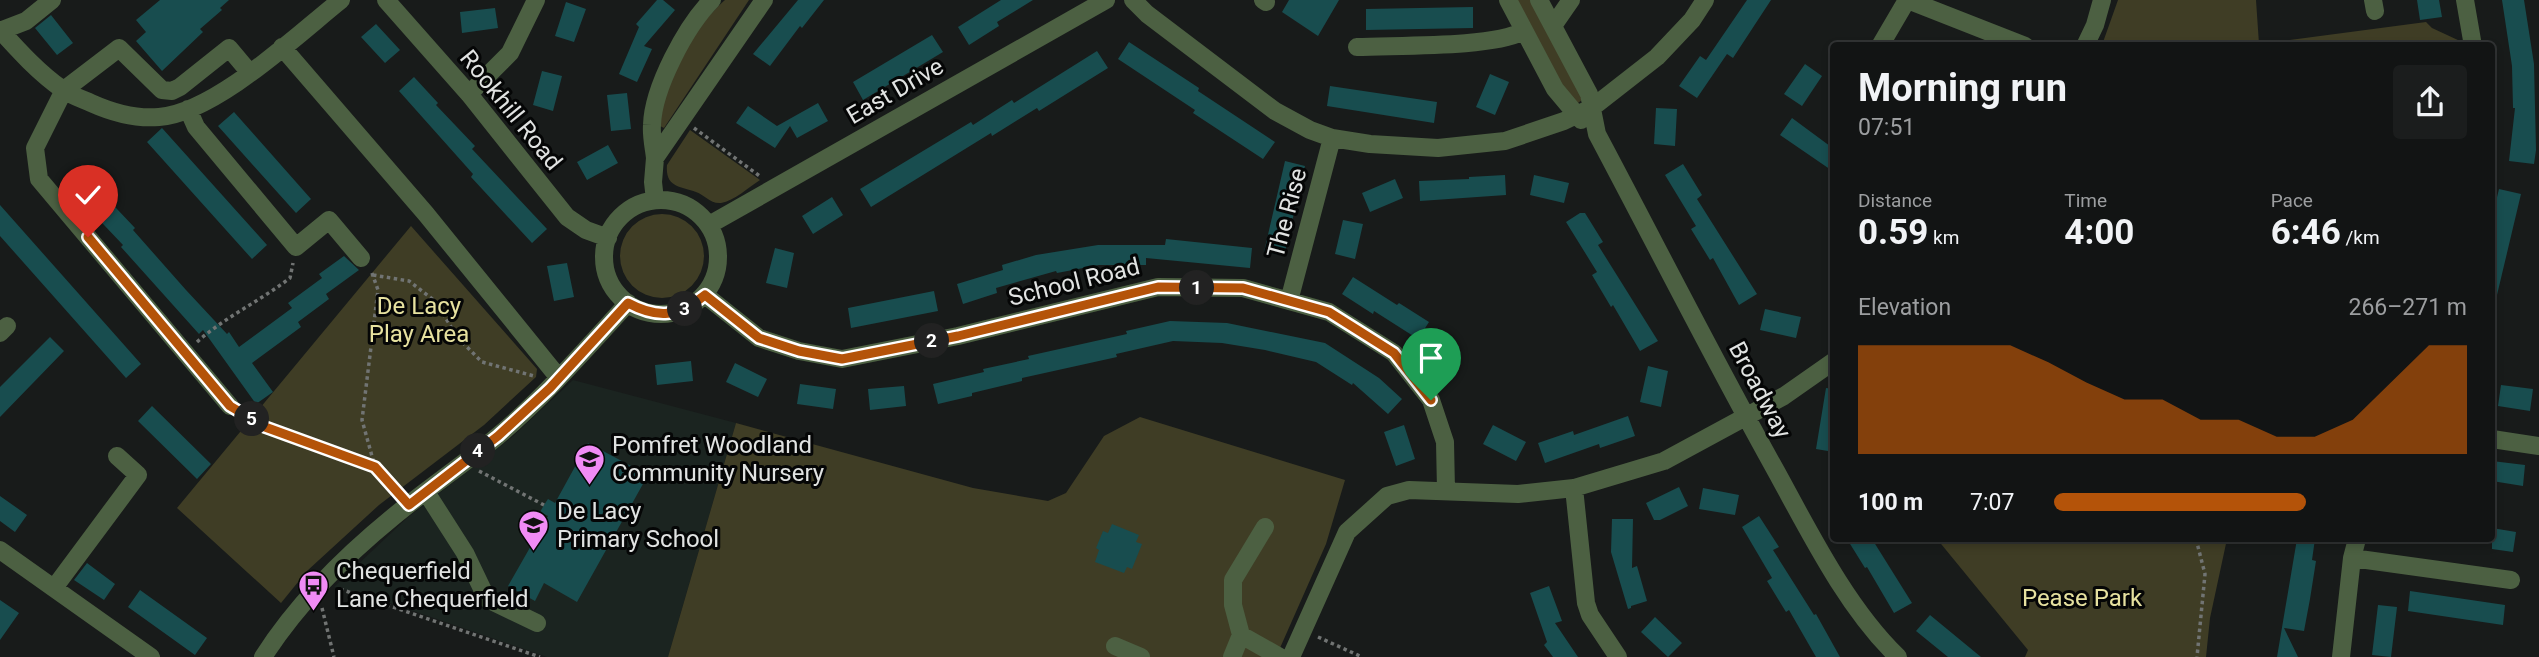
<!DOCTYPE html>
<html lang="en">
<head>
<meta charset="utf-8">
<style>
  :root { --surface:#121414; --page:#1b1d1d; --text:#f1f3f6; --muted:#9c9ea0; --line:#313334; --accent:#b45309 }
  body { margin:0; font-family:Roboto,sans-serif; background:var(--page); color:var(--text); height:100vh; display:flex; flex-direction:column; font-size:26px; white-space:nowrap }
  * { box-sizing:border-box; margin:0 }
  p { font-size:23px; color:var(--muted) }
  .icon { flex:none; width:38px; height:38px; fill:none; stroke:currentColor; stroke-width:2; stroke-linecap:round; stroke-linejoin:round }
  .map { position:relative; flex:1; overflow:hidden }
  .drawer { position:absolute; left:1830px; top:42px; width:665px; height:500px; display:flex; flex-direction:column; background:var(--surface); border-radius:7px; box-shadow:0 4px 10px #0003,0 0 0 2px var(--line) }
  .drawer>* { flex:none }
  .pin { position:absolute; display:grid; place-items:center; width:60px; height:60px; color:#fff; margin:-72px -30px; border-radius:50% 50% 50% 0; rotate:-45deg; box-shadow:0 0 7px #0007 }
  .pin .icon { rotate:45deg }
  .km { position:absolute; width:35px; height:35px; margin:-18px; border-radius:50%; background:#222; color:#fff; font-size:19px; line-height:35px; text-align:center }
  .round { display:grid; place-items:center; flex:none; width:74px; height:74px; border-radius:7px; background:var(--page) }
  .summary { display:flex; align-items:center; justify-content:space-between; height:119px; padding:0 28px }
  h1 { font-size:38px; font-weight:700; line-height:52px }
  .metrics { display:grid; grid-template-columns:repeat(3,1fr); gap:10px; height:119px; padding:7px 28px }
  .metrics div { display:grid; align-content:center }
  .metrics b { font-size:35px; font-weight:700 }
  .metrics small { font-size:19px; font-weight:400 }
  .metrics p { font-size:19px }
  .chart { height:196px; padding:14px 28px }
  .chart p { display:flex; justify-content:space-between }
  .chart svg { width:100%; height:126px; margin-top:7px; fill:var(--accent); opacity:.7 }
  ul { padding:0 28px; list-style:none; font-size:23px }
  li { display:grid; grid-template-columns:112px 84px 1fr; align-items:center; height:52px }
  li i { height:18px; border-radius:9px; background:var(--accent) }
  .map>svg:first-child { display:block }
  .built { fill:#1b2420 }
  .green { fill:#3f3d25 }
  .building { fill:#184d4f }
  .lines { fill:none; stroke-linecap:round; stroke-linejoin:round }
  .path { stroke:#717473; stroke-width:3.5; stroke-dasharray:3.5 3.5; stroke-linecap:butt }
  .minor { stroke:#4c6042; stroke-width:18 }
  .route-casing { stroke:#fff; stroke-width:14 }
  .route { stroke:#b45309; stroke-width:9 }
  .labels { text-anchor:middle; stroke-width:6; stroke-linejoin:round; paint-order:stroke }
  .street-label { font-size:24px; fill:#e1e3e2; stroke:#050606 }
  .park-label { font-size:24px; fill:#e6e19f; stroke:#050606 }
  .poi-label { font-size:24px; fill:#e1e3e2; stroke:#050606; text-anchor:start }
</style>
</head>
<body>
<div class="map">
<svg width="2539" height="657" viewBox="0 0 2539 657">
  <rect width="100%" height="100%" fill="#181b1a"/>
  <path class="built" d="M573,380l163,43 -68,234h-121l-183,-63 -30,-7 73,-69 104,-80z"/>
  <path class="green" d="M725,0h24l-85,128 -4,-2c1,-12 0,-28 5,-39 13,-31 35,-65 60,-87z
    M1516,0h17l50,94 -1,6 -4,3h-9z
    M2118,0h138l3,44 167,-22 6,6 28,13 1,4h-359z
    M690,130l70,50c-11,7 -26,21 -39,23 -11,1 -16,-8 -25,-11 -15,-6 -31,-4 -29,-27z
    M620 256a42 42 0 1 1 84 0a42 42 0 1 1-84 0Z
    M411,226l126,143 -1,8 -52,48 -105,80 -72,66 -26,32 -104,-95z
    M1140,417l205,63 -19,64 -50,113h-608l68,-234 237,65 75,13 18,-8 38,-57z
    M1937,539h290l-17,79 -4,39h-181l3,-7z"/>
  <path class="building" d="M160,0h69l-9,8 2,2 -22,19 3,3 -41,39 -26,-30 10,-9 -10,-12z
    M657,0h6l12,10 -31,36 8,3 -15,33 -18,-8 20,-47 -3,-3z
    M798,0h26l-22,28 -2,-2 -30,40 -17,-12z
    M1001,0h32l-36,22 2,4 -30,19 -11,-18z
    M1289,0h50l-21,36 -36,-24z
    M1747,0h24l-38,58 -6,-4 -30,44 -18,-12 21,-30 6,4z
    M2417,0h22l3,17 -22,3z
    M2502,0h22l10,64 2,86 -2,14 -25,-3 6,-53h-2l-1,-42z
    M566,2l20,7 -12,33 -19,-6z
    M1473,7v21l-107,2v-21z
    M495,8l3,20 -36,5 -2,-21z
    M51,15l22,28 -16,12 -22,-27z
    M376,24l24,26 -15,13 -24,-26z
    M932,35l11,17 -80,48 -10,-18z
    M1129,42l70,46 -1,3 77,51 -12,17 -70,-46 2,-3 -77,-51z
    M1097,51l11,17 -69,43 -2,-3 -45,28 -1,-3 -120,74 -11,-18 111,-67 2,3 39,-25 2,3z
    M1805,64l17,12 -20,30 -18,-12z
    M542,71l20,5 -9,35 -20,-6z
    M1490,74l19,8 -14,33 -19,-8z
    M414,77l24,26 -2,2 39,41 -3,3 75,80 -15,14 -61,-66 2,-3 -74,-83z
    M1330,86l107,16 -3,21 -107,-17z
    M627,93l4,36 -20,2 -4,-36z
    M818,103l10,18 -31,17 -7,-12 -15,22 -39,-25 12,-17 29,20z
    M1656,108l21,1 -2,37 -21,-2z
    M234,112l77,87 -15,14 -78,-87z
    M1792,118l42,31v23l-54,-37z
    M162,128l105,117 -15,14 -105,-117z
    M608,145l10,18 -31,17 -10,-18z
    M1285,161l20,5 -21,90 -20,-4z
    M1683,164l19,31 -5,4 60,95 -18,11 -26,-47 -3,2 -19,-31 5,-3 -31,-51z
    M82,172l53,56 -2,2 53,60 41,44 2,-2 10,15 53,-39 -4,-5 34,-25 -3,-4 25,-18 15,14 -33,24 3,5 -31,23 3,5 -49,36 21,29 -17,12 -53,-74 -4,4 -78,-87 2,-2 -56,-59z
    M1505,175l1,20 -86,6 -1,-20 50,-2v-2z
    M1534,175l35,8 -5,20 -34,-8z
    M1395,179l8,19 -33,14 -8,-19z
    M2499,189l22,5 -24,101h-5v-77z
    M832,197l11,18 -30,19 -11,-18z
    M0,205l141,159 -15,14 -126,-142z
    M1580,213h5l18,29 -5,3 60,96 -18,10 -27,-46 -2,2 -19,-32 5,-3 -31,-50z
    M1343,220l20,4 -8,35 -20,-5z
    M1166,239l86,9 -2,20 -104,-10v7h-47l-42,8 -1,-2 -60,17 1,5 -34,11 -6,-20 46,-14 -1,-5 34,-10 62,-10h67z
    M775,248l19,5 -7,35 -21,-5z
    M567,263l7,34 -20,4 -7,-35z
    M1353,277l44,28 2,-2 30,19 -11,17 -44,-28 -1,3 -31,-20z
    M934,291l4,20 -87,17 -3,-20z
    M1765,309l36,8 -5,21 -36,-8z
    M1170,321l57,2 98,20 54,35 23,21 -14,15 -35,-31 -1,2 -36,-23 -51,-12 -43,-7 -49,-2 -57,13 1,3 -95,21v3l-50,12v3l-34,8 -5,-20 51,-12 -1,-3 46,-10 -1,-3 99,-22 -1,-3z
    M50,337l14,14 -64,66v-30z
    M691,361l2,20 -36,4 -2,-20z
    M735,363l32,16 -9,18 -32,-15z
    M1648,366l20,5 -7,36 -21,-5z
    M800,384l36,5 -3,20 -36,-5z
    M2501,385l32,4 -3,22 -32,-5z
    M904,386l2,20 -36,4 -2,-21z
    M1826,388l8,1v63l-18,-3z
    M152,406l59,58 -14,15 -59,-58z
    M1628,416l7,20 -35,12 -1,-4 -54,19 -7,-20 35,-12 1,4z
    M1404,425l11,34 -19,7 -12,-34z
    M1493,425l33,17 -10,19 -33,-17z
    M588,443l60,32 -71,127 -33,-19 -9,18 -27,-15 40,-70 -8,-4 4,-7 4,-6 7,4z
    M2492,461l33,4 -2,21 -31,-5z
    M1679,487l9,19 -28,14h-6l-8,-17z
    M1703,488l36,7 -4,20 -36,-6z
    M0,496l27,19 -12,17 -15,-11z
    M1759,516l20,31 -6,3 41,65 2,-1 24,43h-24l-27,-47 -3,2 -19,-31 5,-3 -30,-51z
    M1612,519h21l-1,49 5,-2 10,35 -16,5v2l-3,1 -17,-57z
    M1112,524l27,11 -3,7 6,2 -10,25 -5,-2 -3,6 -29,-11 4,-12 -3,-2 7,-17 5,2z
    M2492,528l24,4 -3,20 -21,-3z
    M1847,539h25l40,64 -18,10 -27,-46 -2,1z
    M2297,539h18l-3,21 4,1 -6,38 -6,32 -20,-3 14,29h-21z
    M87,563l28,21 -11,16 -30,-20z
    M1549,586l13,35 -7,2 23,34h-25l-9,-12 3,-3 -17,-49z
    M140,590l67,48 -12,17 -67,-48z
    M2410,591l95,14 -2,20 -95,-14z
    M0,600l19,13 -19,27z
    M2378,605l19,2 -6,50 -19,-2z
    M1930,615l51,42h-33l-32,-26z
    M1655,617l27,26 -14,14 -27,-25z"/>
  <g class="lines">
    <path class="path" d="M694,128l67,49
      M372,273l6,17 -16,130 13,47
      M373,275l36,6 26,20 23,37 24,24 52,14
      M197,342c28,-25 63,-41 93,-64l3,-15
      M243,414l22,13 110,40 23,26
      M479,471l65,34
      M2196,539l9,35 -8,83
      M340,589l200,68
      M322,608l12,49
      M1318,637l44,20"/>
    <path class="minor" d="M386,0l83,94 98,123 19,13 22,8
      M1133,0l14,14 128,97 35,19 22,8 38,6 68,4 67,-7 59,-20 29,-14 64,-50 35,-37 13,-20
      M1263,0l3,2
      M1508,0l47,89 26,31
      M1539,0l50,94 8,40c60,113 117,226 179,337 34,62 71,137 122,186
      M1908,0l117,46
      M2373,0l2,11
      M2465,0l8,46
      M1553,26l18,-26
      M0,30c19,21 39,43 62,59 8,6 20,10 29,14 20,9 45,16 68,14 56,-4 138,-82 182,-117
      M0,31l26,-10 26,-21
      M1880,46l27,-46
      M2085,46l10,-21 7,-25
      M282,47l144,167 133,164
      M1357,47c40,-2 136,1 167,-16
      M469,94l41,-41 26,-53
      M188,109l8,18 100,120 33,-27 32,38
      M655,158c-1,-10 -4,-22 -3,-33 1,-37 34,-99 60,-125
      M655,200l-2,-18 2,-24 109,-158
      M604 257a57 57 0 1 1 114 0a57 57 0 1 1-114 0Z
      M709,225l397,-225
      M705,295l54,43 40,13 43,8 116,-23 200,-49 85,1 86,24 65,41 37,47 14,42 1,48
      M1289,301l43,-163
      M0,333l7,-7
      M230,406l-191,-227 -4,-31 29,-58 55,-42 43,42 10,1 8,-4 49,-39 21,25
      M2492,439l47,7
      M1574,488l12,115 4,12 28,42
      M426,492l39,61 22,46 50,24
      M1265,527l-32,53v25l8,30 39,22
      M0,550l151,107
      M2352,558l159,22
      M54,588l84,-113 -21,-19
      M1115,646l26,11
      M263,657c34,-53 81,-100 130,-140 34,-28 71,-53 105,-81 47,-40 88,-87 130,-133
      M1232,657l9,-22
      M1291,657l56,-125 40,-36 22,-6 109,4 56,-6 90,-27 120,-65 50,-35
      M2341,657l11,-99 5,-19"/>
  </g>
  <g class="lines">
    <defs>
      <path id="route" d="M88,237l142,169 35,21 110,40 34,38 89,-69 52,-48 78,-85c30,16 50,14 77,-8l54,43 40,13 43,8 116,-23 200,-49 85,1 86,24 65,41 37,47"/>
    </defs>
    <use href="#route" class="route-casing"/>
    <use href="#route" class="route"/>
  </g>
  <defs>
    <symbol id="school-pin" viewBox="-11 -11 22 30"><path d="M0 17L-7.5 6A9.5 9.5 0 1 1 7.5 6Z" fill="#f08bf5" stroke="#050606"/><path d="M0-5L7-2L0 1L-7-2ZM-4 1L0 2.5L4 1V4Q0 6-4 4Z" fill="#111"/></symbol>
    <symbol id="bus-pin" viewBox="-11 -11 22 30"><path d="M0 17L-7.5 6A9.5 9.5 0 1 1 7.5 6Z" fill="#f08bf5" stroke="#050606"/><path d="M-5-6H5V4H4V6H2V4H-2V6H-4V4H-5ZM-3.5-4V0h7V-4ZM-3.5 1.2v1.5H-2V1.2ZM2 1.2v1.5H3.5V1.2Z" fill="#111"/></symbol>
  </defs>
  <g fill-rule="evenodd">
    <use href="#school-pin" x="572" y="442" width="35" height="47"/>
    <use href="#school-pin" x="516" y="508" width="35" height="47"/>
    <use href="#bus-pin" x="296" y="568" width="35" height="47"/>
  </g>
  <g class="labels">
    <g class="street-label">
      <text transform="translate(895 91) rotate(-30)" y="8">East Drive</text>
      <text transform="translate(511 110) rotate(51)" y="8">Rookhill Road</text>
      <text transform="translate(1287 213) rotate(-75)" y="8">The Rise</text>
      <text transform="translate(1074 282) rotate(-14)" y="8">School Road</text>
      <text transform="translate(1760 390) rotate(62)" y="8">Broadway</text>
    </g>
    <g class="park-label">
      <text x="419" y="314">De Lacy<tspan x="419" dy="28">Play Area</tspan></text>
      <text x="2082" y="606">Pease Park</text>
    </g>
    <g class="poi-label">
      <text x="612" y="453">Pomfret Woodland<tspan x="612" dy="28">Community Nursery</tspan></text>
      <text x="557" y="519">De Lacy<tspan x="557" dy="28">Primary School</tspan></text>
      <text x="336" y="579">Chequerfield<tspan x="336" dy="28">Lane Chequerfield</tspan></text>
    </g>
  </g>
</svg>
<div class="pin" style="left:1431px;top:400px;background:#1e9e55"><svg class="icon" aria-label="arrive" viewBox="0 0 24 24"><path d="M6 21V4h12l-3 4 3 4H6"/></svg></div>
<div class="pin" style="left:88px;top:237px;background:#d93025"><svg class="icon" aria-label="check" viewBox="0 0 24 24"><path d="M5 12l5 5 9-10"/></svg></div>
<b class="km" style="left:1197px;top:288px">1</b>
<b class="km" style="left:932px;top:341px">2</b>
<b class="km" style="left:685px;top:309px">3</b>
<b class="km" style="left:478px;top:451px">4</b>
<b class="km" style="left:252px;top:419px">5</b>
<section class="drawer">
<div class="summary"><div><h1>Morning run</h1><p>07:51</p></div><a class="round"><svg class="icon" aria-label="share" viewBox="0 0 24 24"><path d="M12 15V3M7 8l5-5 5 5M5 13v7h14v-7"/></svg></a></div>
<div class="metrics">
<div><p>Distance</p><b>0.59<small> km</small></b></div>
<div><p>Time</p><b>4:00</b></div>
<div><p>Pace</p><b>6:46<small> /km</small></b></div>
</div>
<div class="chart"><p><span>Elevation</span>266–271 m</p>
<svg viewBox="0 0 160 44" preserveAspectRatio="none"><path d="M0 44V6L10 6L20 6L30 6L40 6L50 12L60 19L70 25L80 25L90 32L100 32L110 38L120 38L130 32L140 19L150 6L160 6V44z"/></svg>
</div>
<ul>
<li><b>100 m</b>7:07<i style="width:61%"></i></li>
</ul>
</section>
</div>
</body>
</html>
